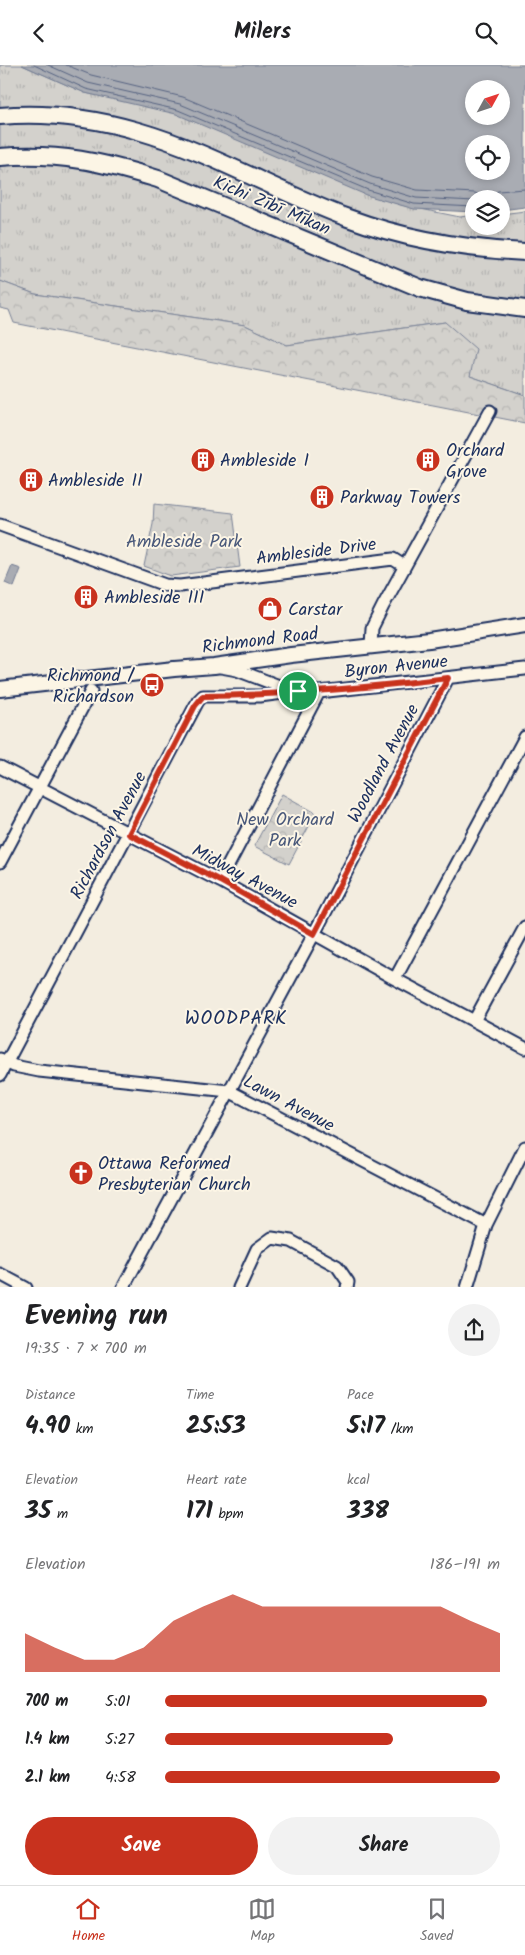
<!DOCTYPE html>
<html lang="en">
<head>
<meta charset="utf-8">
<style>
  :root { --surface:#fff; --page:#f2f2f2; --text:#202124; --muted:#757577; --line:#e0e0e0; --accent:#c8321e }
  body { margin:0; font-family:Kalam,sans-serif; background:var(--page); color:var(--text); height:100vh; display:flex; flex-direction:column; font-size:19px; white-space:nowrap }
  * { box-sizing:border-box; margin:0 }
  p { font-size:16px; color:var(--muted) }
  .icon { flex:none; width:28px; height:28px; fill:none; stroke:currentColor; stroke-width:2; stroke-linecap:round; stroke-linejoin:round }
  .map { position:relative; height:1222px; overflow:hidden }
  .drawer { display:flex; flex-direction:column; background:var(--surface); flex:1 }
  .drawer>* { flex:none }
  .needle { width:32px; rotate:50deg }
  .buttons { position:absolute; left:465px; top:15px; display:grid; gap:10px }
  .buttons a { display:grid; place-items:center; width:45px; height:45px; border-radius:50%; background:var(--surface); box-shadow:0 2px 8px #0003; font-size:25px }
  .pin { position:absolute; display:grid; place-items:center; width:42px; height:42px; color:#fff; margin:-21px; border:2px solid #fff; border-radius:50%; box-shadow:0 1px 5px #0007 }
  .round { display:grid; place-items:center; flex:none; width:52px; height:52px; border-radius:26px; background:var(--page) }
  .headline { display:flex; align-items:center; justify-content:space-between; height:85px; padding:0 25px }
  h1 { font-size:28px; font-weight:700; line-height:38px }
  .figures { display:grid; grid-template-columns:repeat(3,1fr); gap:8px; height:85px; padding:5px 25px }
  .figures div { display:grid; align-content:center }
  .figures b { font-size:25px; font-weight:700 }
  .figures small { font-size:14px; font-weight:400 }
  .figures p { font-size:14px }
  .chart { height:140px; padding:10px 25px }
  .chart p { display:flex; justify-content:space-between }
  .chart svg { width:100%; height:90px; margin-top:5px; fill:var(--accent); opacity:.7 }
  .primary-button { display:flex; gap:10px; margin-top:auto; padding:10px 25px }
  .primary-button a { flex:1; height:58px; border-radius:30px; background:var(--accent); color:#fff; font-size:20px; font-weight:700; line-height:58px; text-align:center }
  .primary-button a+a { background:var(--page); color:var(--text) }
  ul { padding:0 25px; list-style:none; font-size:16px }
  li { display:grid; grid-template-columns:80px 60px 1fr; align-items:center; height:38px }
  li i { height:12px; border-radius:6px; background:var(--accent) }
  header { display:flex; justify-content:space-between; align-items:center; height:65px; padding:0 25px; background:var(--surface); font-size:22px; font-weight:700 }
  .tabs { display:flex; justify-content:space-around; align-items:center; height:70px; border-top:1px solid var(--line); background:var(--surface); font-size:14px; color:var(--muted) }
  .tabs a { display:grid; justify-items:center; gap:2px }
  .tabs .selected { color:var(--accent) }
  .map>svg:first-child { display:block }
  .grass { fill:url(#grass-tufts); stroke:#778095 }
  .forest { fill:url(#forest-crowns); stroke:#778095 }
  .water { fill:#a9acb3; stroke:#707a91; fill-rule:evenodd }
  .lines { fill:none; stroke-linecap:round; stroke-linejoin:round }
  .shore { stroke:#546180; stroke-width:1 }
  .minor-casing { stroke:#1b2f5e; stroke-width:15 }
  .major-casing { stroke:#1b2f5e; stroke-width:18 }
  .highway-casing { stroke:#1b2f5e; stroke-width:20 }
  .minor { stroke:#fcf5e5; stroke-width:11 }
  .major { stroke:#fcf5e5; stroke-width:14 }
  .highway { stroke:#fcf5e5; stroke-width:16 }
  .route-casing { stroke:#fff; stroke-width:10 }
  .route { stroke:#c8321e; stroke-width:6 }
  .labels { text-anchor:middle; stroke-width:4; stroke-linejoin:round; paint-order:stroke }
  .street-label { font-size:18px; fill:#1b2f5e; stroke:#fcf5e5 }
  .poi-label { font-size:18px; fill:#1b2f5e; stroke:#fcf5e5; text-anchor:start }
  .park-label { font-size:18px; fill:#49587a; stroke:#fcf5e5 }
  .neighbourhood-label { font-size:19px; letter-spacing:1px; fill:#1b2f5e; stroke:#fcf5e5 }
</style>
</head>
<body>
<header><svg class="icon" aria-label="back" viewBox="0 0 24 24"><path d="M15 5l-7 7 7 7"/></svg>Milers<svg class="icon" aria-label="search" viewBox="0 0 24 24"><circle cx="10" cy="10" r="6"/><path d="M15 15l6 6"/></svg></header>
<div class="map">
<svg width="525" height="1223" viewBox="0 0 525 1223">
  <defs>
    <pattern id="grass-tufts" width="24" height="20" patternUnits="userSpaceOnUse" patternTransform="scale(1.25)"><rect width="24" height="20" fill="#d3d1cc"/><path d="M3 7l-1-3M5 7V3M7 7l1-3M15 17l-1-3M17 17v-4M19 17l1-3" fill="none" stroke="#b5b4b2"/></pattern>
    <pattern id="forest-crowns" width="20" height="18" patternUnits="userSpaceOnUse" patternTransform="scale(1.25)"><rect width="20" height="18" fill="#d3d1cc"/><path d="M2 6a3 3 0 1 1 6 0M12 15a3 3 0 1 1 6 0" fill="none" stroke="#b5b4b2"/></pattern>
  </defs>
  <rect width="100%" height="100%" fill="#f3ede0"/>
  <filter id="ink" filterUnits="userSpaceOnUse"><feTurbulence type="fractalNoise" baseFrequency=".02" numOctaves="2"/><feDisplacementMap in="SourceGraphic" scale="10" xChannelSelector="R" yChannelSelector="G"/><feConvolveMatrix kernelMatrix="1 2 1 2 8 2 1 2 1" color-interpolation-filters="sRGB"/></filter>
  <g filter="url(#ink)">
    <path class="grass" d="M0,0h22l63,28 81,16 235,96 59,12 14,-2v11h27v-12l24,-3v184l-55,-19 -25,-54 -158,23 -42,-20 -210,-31 -35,-13z"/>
    <path class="forest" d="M0,216l35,13 210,31 42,20 158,-23 31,27 -6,27 55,19v28l-511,-100 -5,-13 -9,-2z
      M154,439l79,9 7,54 -69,9 -27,-10 9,-42z
      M282,729l34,19 -27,51 -35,-18z"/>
    <path class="water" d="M22,0h503v142l-24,3v-11h-27v13l-60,-3 -48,-14 -190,-81 -91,-21zM474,24h27v27h-27zM474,79h27v27h-27z
      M12,501l9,3 -7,18 -9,-4z"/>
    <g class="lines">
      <path class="shore" d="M34,0l52,24 92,21 190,80 46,14 60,3
        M48,0l40,18 92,21 190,80 46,14 58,3
        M66,0l25,10 92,22 189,80 45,13 58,3 11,5 12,-7 27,-2"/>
      <defs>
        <path id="minor" d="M0,460l165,60 15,1 213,-27 11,7
          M371,581l1,-18 11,-22 107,-195
          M221,602l16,3 50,19 32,3 206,-23
          M0,702l220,114 175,98 130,69
          M0,797l91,-171
          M220,816l99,-189
          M395,914l130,-242
          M474,956l51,-94
          M0,994l14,7 25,5 190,20 257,134
          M0,1010l198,-374 5,-5h57l38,-5
          M0,1209l26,14
          M123,1223l191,-354 134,-256
          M239,1223l18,-39 15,-11 19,3 46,25 11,16 -1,6
          M467,1223l19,-63 39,-78"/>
        <path id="major" d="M0,624l174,-20 40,-3 77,-11 138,-15 96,-15"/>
        <path id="highway" d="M0,51c47,-4 93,2 138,15 73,21 139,61 210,87 57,21 116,31 177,34
          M0,92c59,-5 102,5 158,22l262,109 47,13 58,8"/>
      </defs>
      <use href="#minor" class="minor-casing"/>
      <use href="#major" class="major-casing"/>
      <use href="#highway" class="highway-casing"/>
      <use href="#minor" class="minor"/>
      <use href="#major" class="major"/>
      <use href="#highway" class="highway"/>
    </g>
  </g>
  <g class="lines" filter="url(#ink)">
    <defs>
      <path id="route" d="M448,613l-134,256 -94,-53 -91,-47 66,-128 8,-10c82,-1 163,-8 245,-18z"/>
    </defs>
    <use href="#route" class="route-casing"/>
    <use href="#route" class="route"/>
  </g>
  <defs>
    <symbol id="building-disc" viewBox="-11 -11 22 22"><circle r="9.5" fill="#c8321e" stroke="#fcf5e5"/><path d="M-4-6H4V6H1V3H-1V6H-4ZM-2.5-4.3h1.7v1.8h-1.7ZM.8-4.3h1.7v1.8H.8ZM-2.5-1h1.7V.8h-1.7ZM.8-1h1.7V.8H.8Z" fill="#fff"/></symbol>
    <symbol id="shop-disc" viewBox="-11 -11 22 22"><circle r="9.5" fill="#c8321e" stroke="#fcf5e5"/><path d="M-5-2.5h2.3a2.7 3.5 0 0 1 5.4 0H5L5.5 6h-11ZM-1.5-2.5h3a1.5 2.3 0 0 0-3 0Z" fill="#fff"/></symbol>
    <symbol id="bus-disc" viewBox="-11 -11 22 22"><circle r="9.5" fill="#c8321e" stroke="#fcf5e5"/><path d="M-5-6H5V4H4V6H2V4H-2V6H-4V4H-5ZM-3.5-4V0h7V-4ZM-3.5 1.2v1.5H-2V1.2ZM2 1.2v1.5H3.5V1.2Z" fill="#fff"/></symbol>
    <symbol id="church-disc" viewBox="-11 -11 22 22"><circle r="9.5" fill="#c8321e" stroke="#fcf5e5"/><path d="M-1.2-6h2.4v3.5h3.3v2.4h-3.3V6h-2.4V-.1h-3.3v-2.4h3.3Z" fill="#fff"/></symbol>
  </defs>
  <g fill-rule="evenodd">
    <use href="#building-disc" x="189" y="381" width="28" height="28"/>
    <use href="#building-disc" x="414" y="381" width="28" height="28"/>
    <use href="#building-disc" x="17" y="401" width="28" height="28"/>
    <use href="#building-disc" x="308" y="418" width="28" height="28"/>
    <use href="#building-disc" x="72" y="518" width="28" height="28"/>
    <use href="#shop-disc" x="256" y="530" width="28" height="28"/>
    <use href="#bus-disc" x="138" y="606" width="28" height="28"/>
    <use href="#church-disc" x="67" y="1094" width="28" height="28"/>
  </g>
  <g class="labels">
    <g class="street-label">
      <text transform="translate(272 140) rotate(23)" y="6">Kichi Zībī Mīkan</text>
      <text transform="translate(316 486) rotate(-7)" y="6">Ambleside Drive</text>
      <text transform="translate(260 575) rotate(-7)" y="6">Richmond Road</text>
      <text transform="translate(396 601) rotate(-6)" y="6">Byron Avenue</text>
      <text transform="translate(383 698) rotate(-62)" y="6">Woodland Avenue</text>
      <text transform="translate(108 770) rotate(-62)" y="6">Richardson Avenue</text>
      <text transform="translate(245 811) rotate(28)" y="6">Midway Avenue</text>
      <text transform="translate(289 1038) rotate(28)" y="6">Lawn Avenue</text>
    </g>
    <g class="poi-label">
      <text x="446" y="391">Orchard<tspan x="446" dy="21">Grove</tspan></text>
      <text x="220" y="401">Ambleside I</text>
      <text x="48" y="421">Ambleside II</text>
      <text x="340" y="438">Parkway Towers</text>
      <text x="104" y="538">Ambleside III</text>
      <text x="288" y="550">Carstar</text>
      <text x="134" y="616" text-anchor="end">Richmond /<tspan x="134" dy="21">Richardson</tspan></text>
      <text x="98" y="1104">Ottawa Reformed<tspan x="98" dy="21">Presbyterian Church</tspan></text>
    </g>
    <g class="park-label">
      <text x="184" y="482">Ambleside Park</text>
      <text x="285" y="760">New Orchard<tspan x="285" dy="21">Park</tspan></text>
    </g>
    <g class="neighbourhood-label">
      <text x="236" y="959">WOODPARK</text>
    </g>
  </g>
</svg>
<div class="buttons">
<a><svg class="needle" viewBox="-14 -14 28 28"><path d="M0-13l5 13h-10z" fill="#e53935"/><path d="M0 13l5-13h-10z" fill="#757577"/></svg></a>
<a><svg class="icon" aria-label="locate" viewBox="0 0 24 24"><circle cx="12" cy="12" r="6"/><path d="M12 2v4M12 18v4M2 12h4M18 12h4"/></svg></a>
<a><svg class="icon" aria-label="layers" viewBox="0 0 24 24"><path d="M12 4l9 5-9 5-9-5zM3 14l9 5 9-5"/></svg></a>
</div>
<div class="pin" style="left:298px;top:626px;background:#1e9e55"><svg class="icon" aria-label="arrive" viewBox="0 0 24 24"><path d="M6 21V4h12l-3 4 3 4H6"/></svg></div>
</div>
<section class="drawer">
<div class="headline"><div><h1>Evening run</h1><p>19:35 · 7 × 700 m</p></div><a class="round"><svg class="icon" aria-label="share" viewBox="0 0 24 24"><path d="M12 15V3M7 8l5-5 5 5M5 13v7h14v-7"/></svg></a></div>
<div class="figures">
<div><p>Distance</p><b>4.90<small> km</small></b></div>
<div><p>Time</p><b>25:53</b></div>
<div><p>Pace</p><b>5:17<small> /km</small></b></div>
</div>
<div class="figures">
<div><p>Elevation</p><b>35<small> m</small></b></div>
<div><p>Heart rate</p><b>171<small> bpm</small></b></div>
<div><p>kcal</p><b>338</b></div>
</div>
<div class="chart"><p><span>Elevation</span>186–191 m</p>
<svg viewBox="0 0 160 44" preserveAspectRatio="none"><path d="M0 44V25L10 32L20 38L30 38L40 32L50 19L60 12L70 6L80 12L90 12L100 12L110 12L120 12L130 12L140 12L150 19L160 25V44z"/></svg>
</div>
<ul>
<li><b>700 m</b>5:01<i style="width:96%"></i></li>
<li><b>1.4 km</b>5:27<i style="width:68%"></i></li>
<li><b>2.1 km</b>4:58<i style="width:100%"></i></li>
</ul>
<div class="primary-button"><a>Save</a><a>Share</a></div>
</section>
<nav class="tabs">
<a class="selected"><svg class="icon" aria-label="home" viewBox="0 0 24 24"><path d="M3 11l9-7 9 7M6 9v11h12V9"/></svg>Home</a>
<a><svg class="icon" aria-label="map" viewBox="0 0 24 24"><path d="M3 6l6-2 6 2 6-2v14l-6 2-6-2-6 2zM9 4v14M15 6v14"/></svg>Map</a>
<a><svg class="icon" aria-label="saved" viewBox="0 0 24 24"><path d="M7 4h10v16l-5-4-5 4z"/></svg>Saved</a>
</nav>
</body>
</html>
